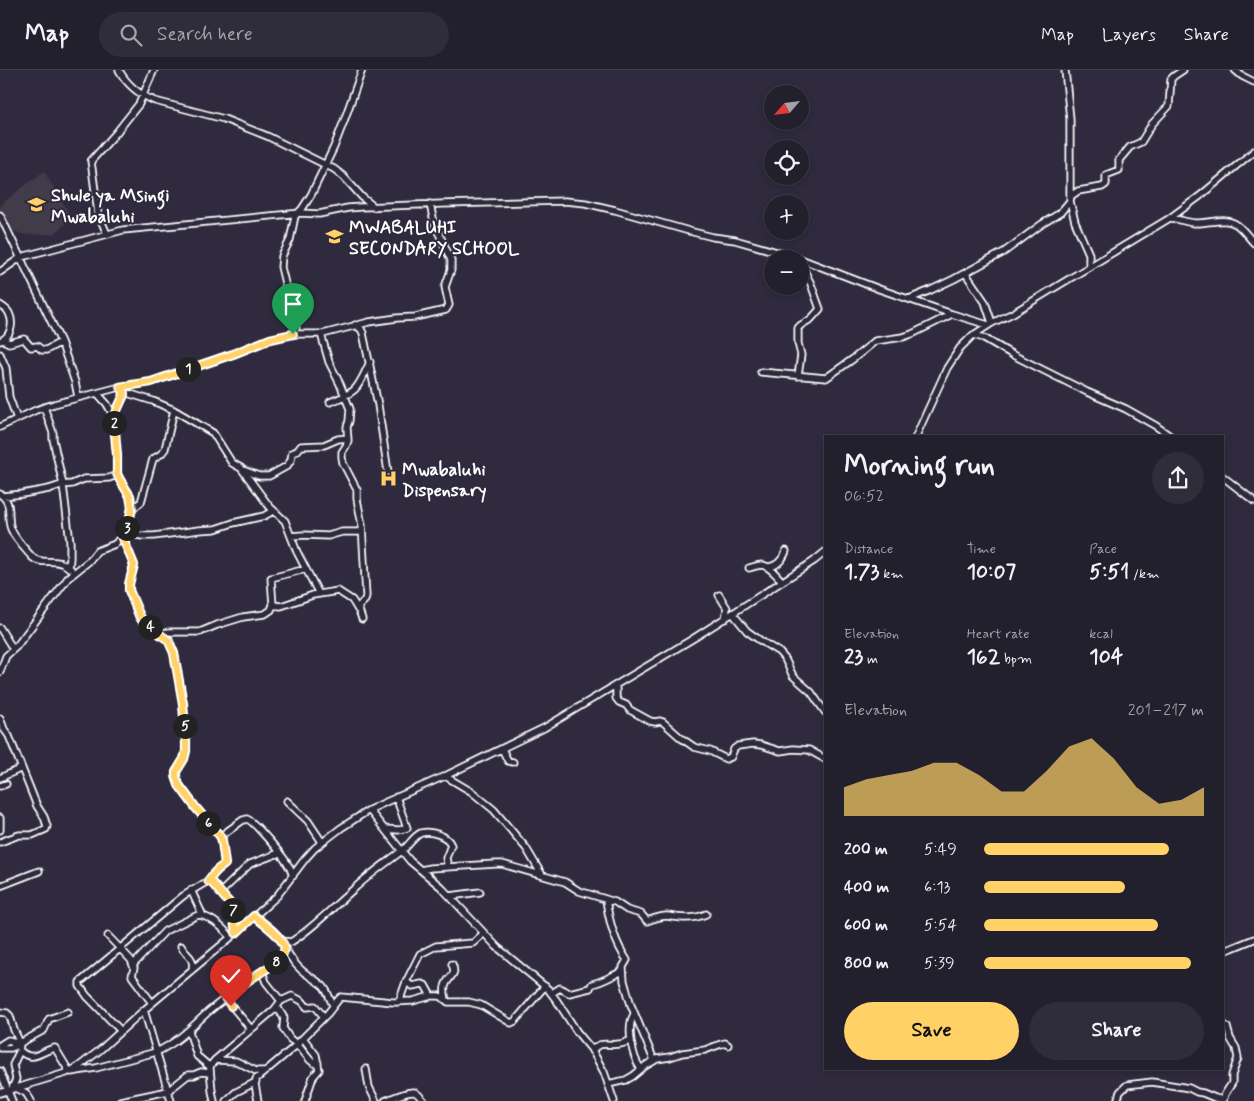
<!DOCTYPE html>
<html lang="en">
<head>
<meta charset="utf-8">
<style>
  :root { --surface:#23202e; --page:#2f2d3a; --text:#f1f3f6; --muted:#a3a3aa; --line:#403e4a; --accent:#ffd166 }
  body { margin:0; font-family:Mynerve,sans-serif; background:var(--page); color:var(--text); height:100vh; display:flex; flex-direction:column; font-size:19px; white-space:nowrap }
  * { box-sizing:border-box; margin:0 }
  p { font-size:16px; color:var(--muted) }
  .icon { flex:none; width:28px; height:28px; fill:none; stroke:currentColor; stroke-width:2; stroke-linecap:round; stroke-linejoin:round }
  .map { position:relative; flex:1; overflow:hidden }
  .side { position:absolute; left:824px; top:365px; width:400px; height:635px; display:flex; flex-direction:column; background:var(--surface); border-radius:0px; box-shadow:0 2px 8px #0003,0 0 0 1px var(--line) }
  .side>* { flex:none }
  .needle { width:32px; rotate:242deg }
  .fabs { position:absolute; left:764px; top:15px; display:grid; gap:10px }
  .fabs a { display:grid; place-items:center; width:45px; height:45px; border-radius:50%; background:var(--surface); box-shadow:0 2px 8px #0003,0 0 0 1px var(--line); font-size:25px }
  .pin { position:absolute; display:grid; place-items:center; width:42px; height:42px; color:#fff; margin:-51px -21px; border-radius:50% 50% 50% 0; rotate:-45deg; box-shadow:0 0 5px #0007 }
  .pin .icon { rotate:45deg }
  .km { position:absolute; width:25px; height:25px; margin:-12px; border-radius:50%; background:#222; color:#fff; font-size:14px; line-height:25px; text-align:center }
  .round { display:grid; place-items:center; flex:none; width:52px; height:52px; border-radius:26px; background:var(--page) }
  .summary { display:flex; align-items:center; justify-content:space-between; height:85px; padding:0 20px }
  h1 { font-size:28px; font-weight:800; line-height:38px }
  .stats { display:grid; grid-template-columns:repeat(3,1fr); gap:8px; height:85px; padding:5px 20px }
  .stats div { display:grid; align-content:center }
  .stats b { font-size:21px; font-weight:800 }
  .stats small { font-size:14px; font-weight:400 }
  .stats p { font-size:14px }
  .chart { height:140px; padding:10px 20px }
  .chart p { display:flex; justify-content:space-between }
  .chart svg { width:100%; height:90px; margin-top:5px; fill:var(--accent); opacity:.7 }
  .action { display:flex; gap:10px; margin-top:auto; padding:10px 20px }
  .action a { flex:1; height:58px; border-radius:30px; background:var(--accent); color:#111; font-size:20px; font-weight:800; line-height:58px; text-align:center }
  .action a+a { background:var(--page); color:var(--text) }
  ul { padding:0 20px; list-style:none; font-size:16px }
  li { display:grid; grid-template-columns:80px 60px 1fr; align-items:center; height:38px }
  li i { height:12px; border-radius:6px; background:var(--accent) }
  header { display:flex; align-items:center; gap:30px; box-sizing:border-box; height:70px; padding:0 25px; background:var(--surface); border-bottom:1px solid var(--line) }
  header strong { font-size:24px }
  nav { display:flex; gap:28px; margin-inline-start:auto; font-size:18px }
  .search { width:350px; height:45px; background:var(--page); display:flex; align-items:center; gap:12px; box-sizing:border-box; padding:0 18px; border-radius:28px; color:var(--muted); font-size:19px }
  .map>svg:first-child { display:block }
  .built { fill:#433a48 }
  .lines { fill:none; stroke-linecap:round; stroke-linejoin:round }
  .minor-casing { stroke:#fff; stroke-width:9 }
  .minor { stroke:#2f2a3d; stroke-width:5.5 }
  .route-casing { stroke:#fff; stroke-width:10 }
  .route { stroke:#ffd166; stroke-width:6 }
  .labels { text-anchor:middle; stroke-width:4; stroke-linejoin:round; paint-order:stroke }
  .poi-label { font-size:18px; font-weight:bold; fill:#fff; stroke:#2f2a3d; text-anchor:start }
</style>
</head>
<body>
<header>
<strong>Map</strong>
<div class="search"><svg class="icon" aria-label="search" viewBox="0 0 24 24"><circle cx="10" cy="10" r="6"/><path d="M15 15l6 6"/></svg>Search here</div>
<nav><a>Map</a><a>Layers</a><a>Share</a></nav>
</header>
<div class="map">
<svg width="1254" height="1031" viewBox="0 0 1254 1031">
  <rect width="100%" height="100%" fill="#2f2a3d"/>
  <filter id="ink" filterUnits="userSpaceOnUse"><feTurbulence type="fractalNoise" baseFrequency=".02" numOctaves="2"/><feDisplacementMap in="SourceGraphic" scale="10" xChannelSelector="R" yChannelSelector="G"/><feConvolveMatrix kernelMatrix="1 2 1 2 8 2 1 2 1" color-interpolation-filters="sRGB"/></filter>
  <g filter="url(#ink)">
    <path class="built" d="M44,101l27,46 -16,17 -30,1 -18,-6 -7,-20v-4z"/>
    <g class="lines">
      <defs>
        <path id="minor" d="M119,0c8,15 21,25 36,31l69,18 43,17 67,33 9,7 20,22 11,9
          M1065,0l5,49v82l5,21 14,32v13
          M1235,0l7,6 12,6
          M0,145l61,127 14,40 3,15
          M1170,148c8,1 16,4 24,5 14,1 31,-7 43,2 6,4 11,12 17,18
          M107,164l-9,-21 -7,-52 25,-28 23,-29 15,-34
          M0,202l20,-14 5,-2 98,-26 178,-17 18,1 29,-6 13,-1 81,-3 123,-3 20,2 30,7 74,21 24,6 22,3 63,18 81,31 73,25 36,11
          M966,204l19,28 7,21
          M909,229l22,-9 23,-11 50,-27 38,-28 18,-11 10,-12 1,-5 7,-5 24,-4 3,-2 1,-1v-9l13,-5v-10l11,-13 11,-5 11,-18 17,-18 2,-27 3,-3 9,-6
          M0,235c3,2 7,4 9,8 5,10 2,24 -9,28
          M355,255l6,4 2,4 15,72 10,67
          M293,264l3,-6 -15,-61 1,-11 8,-16 5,-24 7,-7 9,-14 23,-48 10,-26 18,-51
          M321,264l8,28 11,22 10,25 -1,12 -2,6 1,14 -2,5 -4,6v5l1,6 14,27v9l5,26 4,71 -1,4 -7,7 4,12
          M973,265l11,3 29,17 74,37 39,17 30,17 14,10
          M3,270l6,3 15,-4 7,8 6,-1 5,4h4l15,-8
          M0,284l6,14 3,29 8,22
          M761,302l65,6 27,-19 16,-13 6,-5 28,-4 9,-3 40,-20
          M798,306l3,-21 -3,-12v-15l3,-3 10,-6 9,-10 -9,-25 -11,-22
          M123,320l1,3 -1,4 -10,21 4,38v18l3,6 10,16 3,13
          M124,322l29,9 21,9 39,23 19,30 9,5 28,38 16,15 12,31 22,42
          M97,323l10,11 7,13
          M330,332c29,-11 27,-13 40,-40
          M44,337l9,26v6l10,46 7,57v16l-1,10
          M0,357l36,-17 18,-6 66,-17 31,-5 82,-28 38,-15 22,-5h30l46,-12 28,-4 18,-1 31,-7 3,-5 -4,-18 6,-17v-10l-15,-33 -3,-9 -3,-14
          M916,366l31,-68 13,-20 12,-12 20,-13 21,-10 51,-31 106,-64 30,-22 54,-45
          M243,400l16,6h10l18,-10 4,-6 1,-7 5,-2 4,-5 23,-1 14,-6 10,-1
          M1222,406l32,25
          M0,424c14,10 6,22 11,35 4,10 14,20 21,28 8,8 20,2 29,6 4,1 7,4 10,6
          M3,426l19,-2 27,-5 12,-4 11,-1 12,-5 25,-1 8,-3
          M124,463l18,3h12l45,-6 16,-1 18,-6 31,-7 9,-5
          M122,466l12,29 -5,19v7l10,26 5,6 25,17 5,13 9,50 3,39v9l-2,8 -8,13v4l3,9 17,23 25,29 4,27 -12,10 -5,7
          M291,466l12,-1 25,1 14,-4h20
          M767,497c9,0 16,-7 19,-16
          M749,498c4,-1 9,-3 13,-3 8,1 15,11 20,16
          M719,525l8,13 -2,11
          M273,535l8,1 32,-11 25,-4 14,9 6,10
          M733,544l14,17 14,10 18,11 6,7 8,17 18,16 14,20
          M0,558l13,21
          M160,563l10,-1h30l17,-7 26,-8 22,-3 6,-4 2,-5 -2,-27 35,-9
          M0,602l6,-16 10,-9 52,-69 21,-17 8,-10 18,-7 7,-8 6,-10 3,-16 10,-8 12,-43 8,-5 4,-5 9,-39
          M616,615v13l3,4 7,3 4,5 20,11 5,1 5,-1 3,1 18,16 13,9 16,4 16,8 5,-2 3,-8 4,-3 15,-2 8,1 19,6 13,-2 16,1 16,9
          M0,648l4,11 5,7 28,70 7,11 3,9 -1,3 -14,6h-13l-19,7
          M502,679l6,12 5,1
          M445,706l27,16 22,18 32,38 16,27
          M0,708l22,-10
          M0,716l6,-2
          M287,731l21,20 14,21
          M369,740l41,51 31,26 56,60 51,42 9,12 20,31 15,18 12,22 10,29
          M0,748v12
          M385,759l14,1 8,-2 -11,-31
          M221,766l22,-16c2,0 3,-1 4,-1 7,2 37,38 41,46 3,3 3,7 5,11
          M421,800l9,-2 66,-4h6l63,18 14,9 36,11 12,8 14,4 6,7c6,-2 13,-5 20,-5 13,2 26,4 39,-2
          M0,816l39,-15
          M191,820l12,26
          M220,823l30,-29 29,-11
          M450,826l30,-4
          M606,830c3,21 9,43 21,60l-4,7v2l1,12 7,24 23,55
          M108,866l23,24 3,8 -2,8 20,27
          M282,871l9,1c24,-15 44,-37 65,-55 15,-14 32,-25 48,-38 6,-5 10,-13 17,-16 10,-3 27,3 30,12l-5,13 2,9
          M181,876c5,10 14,10 11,24
          M285,877c4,10 13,22 23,28 5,4 11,7 16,12 4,5 6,13 9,18
          M1222,882l32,-13
          M133,895l32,-34 33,-16c13,1 25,13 33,22
          M262,902l4,10 15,19
          M406,912l14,-28 16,-8 37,-3 11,-10
          M552,923l8,-5 9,5 21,-5 2,-4c11,-2 21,-9 31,-13
          M225,928l26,31
          M446,930c-1,-4 -2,-9 -1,-13 2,-11 13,-10 7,-23
          M399,932l7,-20 6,4 10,-2 3,1 6,11
          M144,940l27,91
          M274,940l7,-9 11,-5 10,5 5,6 8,-1 9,11
          M0,942l7,1 3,3 4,14 6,13 -1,9 -6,13 3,14 -4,10
          M634,944c-8,13 -2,43 7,55
          M1222,953l5,4 3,11 6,10 2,10 -6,17v8l-7,11 -2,7
          M121,961l-34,-35 -7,-10v-4l103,-86 25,-15 4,2 20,23 4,27
          M189,961l8,25 13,11
          M303,968l13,17 3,15 -6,7 -8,24
          M0,975l8,-5 4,1 5,4
          M0,978h11l33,-18 5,-11 19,-7
          M20,981c14,12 20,0 35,-3l14,23
          M592,981c8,-11 16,-5 27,-7 4,0 8,-2 12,-4
          M215,990l21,1 20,10h10
          M366,999l3,18 7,14
          M0,1001l12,30
          M71,1002l25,-4 60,-16c21,-9 36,-25 52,-40 17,-14 34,-28 53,-40 8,-5 23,-11 24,-23 1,-10 -24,-27 -31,-33
          M608,1014l18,-4 7,-4 12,-10 12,-7 13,-2 12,-4 23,-3 16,-6 4,-1 3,2
          M16,1018l10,5 5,8
          M0,1023l66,-20 12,-6 22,-17 44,-40 92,-77 41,-37 28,-37 10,-11 26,-20 28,-18 17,-8 59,-26 99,-48 150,-90 120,-77 11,-9
          M120,1031l48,-10 20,-16h6l7,-3 9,1
          M214,1031l-2,-10 -2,-22v-3l5,-6 59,-50h5l5,8 -1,10 7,11 7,5 13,16 4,3h4
          M226,1031l10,-9 20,-10
          M258,1031l-3,-17 1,-5 37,-31 35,-35 10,-13 3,-3 52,5 20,-1 18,-5h8l3,1 6,5h21l12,3 30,18 4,-2 30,-35
          M385,1031c7,-3 22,-10 29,-9 4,1 7,6 10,9
          M1117,1031l3,-9 7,-7 25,-3 37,6 8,4 6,1 12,5 8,2"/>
      </defs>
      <use href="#minor" class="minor-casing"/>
      <use href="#minor" class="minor"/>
    </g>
  </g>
  <g class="lines" filter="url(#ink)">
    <defs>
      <path id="route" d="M231,936l-6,-8 24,-18 31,-20 2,-4 3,-8c-5,-14 -20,-23 -31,-32l-18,17 -4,-27 -20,-23 -4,-2 9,-11 8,-6 -3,-24 -2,-4 -24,-28 -17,-23 -3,-9v-4l8,-13 2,-8v-9l-3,-38 -9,-51 -6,-13 -24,-17 -4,-7 -11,-26v-6l5,-19 -12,-29 6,-10 4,-17 -2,-13 -10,-16 -3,-6v-18l-3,-39 10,-22v-3l-4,-5 31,-5 82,-28 37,-15 23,-5"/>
    </defs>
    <use href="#route" class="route-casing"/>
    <use href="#route" class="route"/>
  </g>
  <defs>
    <symbol id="school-bare" viewBox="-9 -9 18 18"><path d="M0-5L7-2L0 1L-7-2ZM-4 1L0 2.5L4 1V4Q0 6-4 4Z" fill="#ffd166" stroke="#2f2a3d" stroke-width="2.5" paint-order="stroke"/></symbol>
    <symbol id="hospital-bare" viewBox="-9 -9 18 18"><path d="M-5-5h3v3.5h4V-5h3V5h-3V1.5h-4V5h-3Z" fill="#ffd166" stroke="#2f2a3d" stroke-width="2.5" paint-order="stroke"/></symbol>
  </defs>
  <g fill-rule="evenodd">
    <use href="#school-bare" x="24" y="122" width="25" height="25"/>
    <use href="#school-bare" x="322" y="154" width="25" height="25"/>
    <use href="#hospital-bare" x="376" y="396" width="25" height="25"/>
  </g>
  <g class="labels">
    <g class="poi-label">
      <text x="51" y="131">Shule ya Msingi<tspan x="51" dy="21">Mwabaluhi</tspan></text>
      <text x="349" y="163">MWABALUHI<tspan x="349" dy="21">SECONDARY SCHOOL</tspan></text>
      <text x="402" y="405">Mwabaluhi<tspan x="402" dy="21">Dispensary</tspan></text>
    </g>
  </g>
</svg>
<div class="fabs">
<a><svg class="needle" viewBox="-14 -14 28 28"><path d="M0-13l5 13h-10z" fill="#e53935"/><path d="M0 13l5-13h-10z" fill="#a3a3aa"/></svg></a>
<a><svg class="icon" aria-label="locate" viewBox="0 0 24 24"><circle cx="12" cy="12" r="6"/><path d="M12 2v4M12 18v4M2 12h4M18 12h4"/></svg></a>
<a>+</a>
<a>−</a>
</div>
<div class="pin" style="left:293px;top:264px;background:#1e9e55"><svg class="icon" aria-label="arrive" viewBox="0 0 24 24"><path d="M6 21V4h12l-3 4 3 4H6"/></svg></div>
<div class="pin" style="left:231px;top:936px;background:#d93025"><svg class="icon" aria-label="check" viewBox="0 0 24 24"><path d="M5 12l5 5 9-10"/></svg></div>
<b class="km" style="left:188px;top:299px">1</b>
<b class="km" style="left:114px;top:353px">2</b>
<b class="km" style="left:127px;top:458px">3</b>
<b class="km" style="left:150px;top:557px">4</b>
<b class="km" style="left:185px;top:656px">5</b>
<b class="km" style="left:208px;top:753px">6</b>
<b class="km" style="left:233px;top:840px">7</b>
<b class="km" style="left:276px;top:892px">8</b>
<section class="side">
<div class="summary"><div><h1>Morning run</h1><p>06:52</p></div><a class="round"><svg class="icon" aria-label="share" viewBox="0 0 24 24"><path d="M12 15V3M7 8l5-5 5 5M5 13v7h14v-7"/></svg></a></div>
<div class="stats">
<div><p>Distance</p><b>1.73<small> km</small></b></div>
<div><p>Time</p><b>10:07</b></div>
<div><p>Pace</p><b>5:51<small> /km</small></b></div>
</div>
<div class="stats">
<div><p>Elevation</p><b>23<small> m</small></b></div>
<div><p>Heart rate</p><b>162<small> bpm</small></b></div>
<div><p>kcal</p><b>104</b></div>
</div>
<div class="chart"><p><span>Elevation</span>201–217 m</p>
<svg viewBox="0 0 160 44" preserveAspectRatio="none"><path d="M0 44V30L10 26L20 24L30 22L40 18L50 18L60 24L70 32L80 32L90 22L100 10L110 6L120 16L130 30L140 38L150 36L160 30V44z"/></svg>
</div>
<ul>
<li><b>200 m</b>5:49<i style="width:84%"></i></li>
<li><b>400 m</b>6:13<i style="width:64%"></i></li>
<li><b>600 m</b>5:54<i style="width:79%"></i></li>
<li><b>800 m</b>5:39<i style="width:94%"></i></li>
</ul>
<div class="action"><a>Save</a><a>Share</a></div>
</section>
</div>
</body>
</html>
